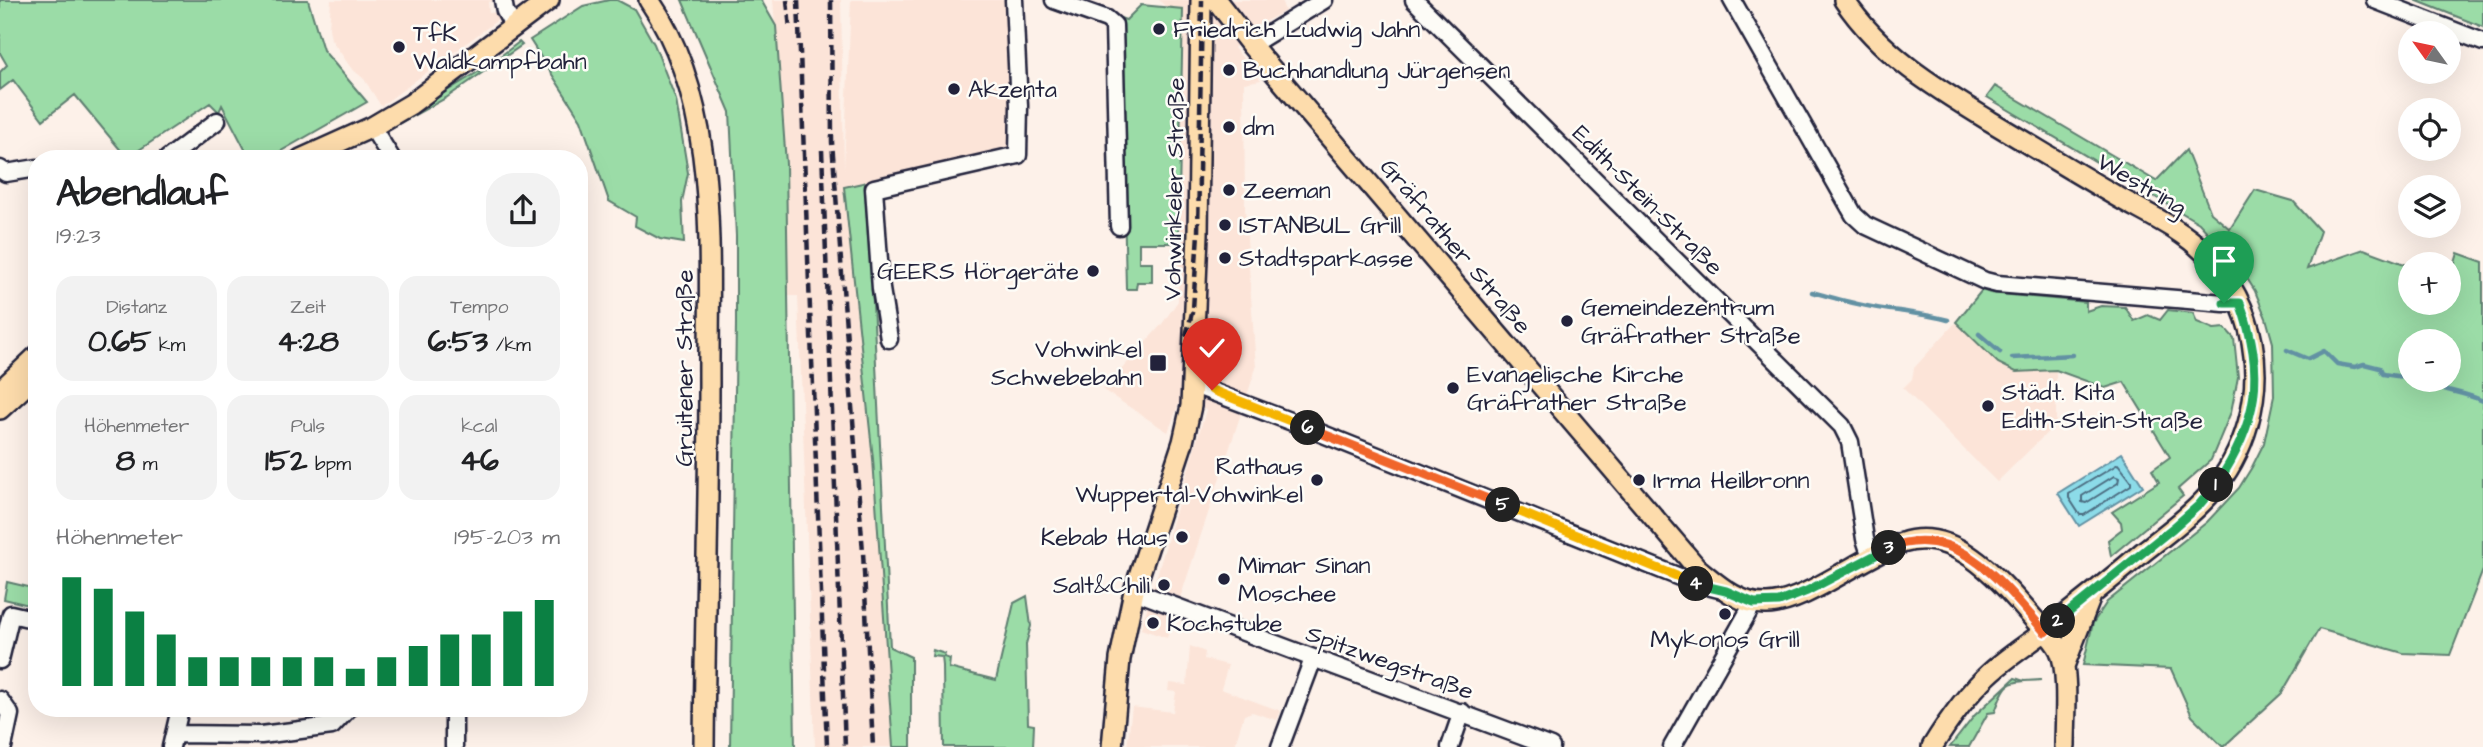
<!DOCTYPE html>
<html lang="de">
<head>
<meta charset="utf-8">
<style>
  :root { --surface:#fff; --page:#f2f2f2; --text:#202124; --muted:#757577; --accent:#0b8043 }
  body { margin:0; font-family:"Architects Daughter",sans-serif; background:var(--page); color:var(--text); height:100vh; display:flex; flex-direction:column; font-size:26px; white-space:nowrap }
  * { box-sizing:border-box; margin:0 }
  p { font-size:23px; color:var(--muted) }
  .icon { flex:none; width:38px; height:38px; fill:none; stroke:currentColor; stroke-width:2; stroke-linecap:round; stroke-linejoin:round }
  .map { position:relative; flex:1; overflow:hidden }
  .drawer { position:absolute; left:28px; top:150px; width:560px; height:567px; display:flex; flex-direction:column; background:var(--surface); border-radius:28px; box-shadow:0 7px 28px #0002 }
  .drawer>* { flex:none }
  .needle { width:46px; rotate:303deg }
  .tools { position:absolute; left:2398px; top:21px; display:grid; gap:14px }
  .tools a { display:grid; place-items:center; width:63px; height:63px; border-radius:50%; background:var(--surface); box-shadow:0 7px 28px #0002; font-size:35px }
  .pin { position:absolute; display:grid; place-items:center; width:60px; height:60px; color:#fff; margin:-72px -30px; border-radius:50% 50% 50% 0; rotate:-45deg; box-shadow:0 0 7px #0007 }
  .pin .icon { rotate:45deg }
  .km { position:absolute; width:35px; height:35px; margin:-18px; border-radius:50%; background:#222; color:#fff; font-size:19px; line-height:35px; text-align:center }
  .round { display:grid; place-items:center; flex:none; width:74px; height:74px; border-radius:28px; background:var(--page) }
  .head { display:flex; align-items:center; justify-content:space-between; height:119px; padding:0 28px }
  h1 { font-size:38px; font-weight:700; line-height:52px }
  .stats { display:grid; grid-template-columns:repeat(3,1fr); gap:10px; height:119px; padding:7px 28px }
  .stats div { display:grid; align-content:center; border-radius:18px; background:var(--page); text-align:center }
  .stats b { font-size:30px; font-weight:700 }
  .stats small { font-size:19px; font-weight:400 }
  .stats p { font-size:19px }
  .chart { height:196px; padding:14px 28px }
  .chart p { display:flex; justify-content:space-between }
  .chart svg { width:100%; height:126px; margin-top:7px; stroke:var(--accent); stroke-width:6 }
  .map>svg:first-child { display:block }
  .built { fill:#fce4d8 }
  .green { fill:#9bdca7; stroke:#5e7f71; stroke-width:2; fill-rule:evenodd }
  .water { fill:#8cdbe8; stroke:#6291a3; stroke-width:2 }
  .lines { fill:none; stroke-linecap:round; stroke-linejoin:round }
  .shore { stroke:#4c6c80; stroke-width:2 }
  .stream { stroke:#6291a3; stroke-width:4.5 }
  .minor-casing { stroke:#22223b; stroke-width:21 }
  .major-casing { stroke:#22223b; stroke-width:24 }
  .minor { stroke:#fdfcf7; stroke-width:16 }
  .major { stroke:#fddcac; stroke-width:19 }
  .rail { stroke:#22223b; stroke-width:4.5; stroke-dasharray:10 5; stroke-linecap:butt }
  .split-1-casing { stroke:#fff; stroke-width:14 }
  .split-2-casing { stroke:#fff; stroke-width:14 }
  .split-3-casing { stroke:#fff; stroke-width:14 }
  .split-4-casing { stroke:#fff; stroke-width:14 }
  .split-5-casing { stroke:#fff; stroke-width:14 }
  .split-6-casing { stroke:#fff; stroke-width:14 }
  .split-7-casing { stroke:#fff; stroke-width:14 }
  .split-1 { stroke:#22a559; stroke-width:9 }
  .split-2 { stroke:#22a559; stroke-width:9 }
  .split-3 { stroke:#f0652b; stroke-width:9 }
  .split-4 { stroke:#22a559; stroke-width:9 }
  .split-5 { stroke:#f5b400; stroke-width:9 }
  .split-6 { stroke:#f0652b; stroke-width:9 }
  .split-7 { stroke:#f5b400; stroke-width:9 }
  .poi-dot { fill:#22223b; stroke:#fdfcf7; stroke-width:2.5 }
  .labels { text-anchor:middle; stroke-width:5; stroke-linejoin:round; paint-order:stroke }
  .poi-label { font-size:24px; fill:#22223b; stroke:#fdfcf7; text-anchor:start }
  .street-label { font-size:24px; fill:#22223b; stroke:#fdfcf7 }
</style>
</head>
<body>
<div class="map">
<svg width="2483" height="747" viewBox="0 0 2483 747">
  <rect width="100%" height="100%" fill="#fdf1e9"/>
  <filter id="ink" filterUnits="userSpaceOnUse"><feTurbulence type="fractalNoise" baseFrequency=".0143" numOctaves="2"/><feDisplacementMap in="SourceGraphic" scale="14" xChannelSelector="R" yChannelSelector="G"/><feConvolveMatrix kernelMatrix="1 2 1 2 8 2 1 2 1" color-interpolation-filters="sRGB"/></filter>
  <g filter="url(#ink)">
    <path class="built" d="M331,0h168l-11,2 1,11 12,-1 2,4 -122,90 -17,-27 -13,-11 -20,-29 -2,-11z
      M773,0h68l3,168 7,-168h157l5,153 -169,34 29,272 20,288h-78l-17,-451h-10l-2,-132z
      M1159,0h122l4,11 -29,15 -22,22 27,32 -17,3 1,126 11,159 -89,270 -26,-9 65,-219 -26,-9 -12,31 -65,-42 59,-66 16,-23 5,-292 -17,-2z
      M1956,322l42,41 17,8 41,-1v54l-59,58 -94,-94 9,-9 2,-11z
      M1190,646l15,6 -1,7 24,6 -7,24 60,22 -4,9 -25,-8 -8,3 -10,32h-107l5,-40 41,5 3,-20 -8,-1 1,-8 18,2z"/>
    <path class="green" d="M0,0h308l15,50 44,52 -100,57h-17l-28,-54 -3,7 -9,-9 -83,55 -52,-63 -32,25 -30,-40 -13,10v-18l7,-7 -7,-12z
      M609,0h8l17,9 20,35 22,56 12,73 -6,29 2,41 -24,-4 -25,-13 1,-9 -27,-16 -28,-81 -51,-80 53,-34z
      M682,0h79l15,26 10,138 9,583h-65l6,-424v-87l-6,-124z
      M2415,0h68v27z
      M1141,5l42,4 -5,234h-39v19h13v20h-15l-1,7h-10l-6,-271 6,2z
      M519,42l3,3 -76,53 -59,32 3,-4 96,-59z
      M1995,86l161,95 30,-31 25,63 19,16 25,-39 38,11 27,30 -13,38 57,-20 46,17v37h38v-23h2l8,-27 25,9v308l-33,85 -47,-2 -84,-24 -37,64 -59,54 -31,-31 -21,-47 -88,-4 10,-42 14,-21 100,-80 32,-34 13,-21 12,-24 10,-47 -1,-53 -7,-25 -11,-27 -14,-22 -42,-46 -212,-126zM2410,341h38v39h-38z
      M867,182l23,465 21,10v90h-18l-20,-288 -29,-272z
      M1982,290l8,3 96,9v9l15,-5 24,1 9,14 14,-6 12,5 8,-10 25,3 4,9 17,7 11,-1 9,10 4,39 -7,35 -20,48 -33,29 5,7 -72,60 -3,-16 14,-11 -1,-7 -9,-10 47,-30 -7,-12 18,-13 -46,-75 -19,6 -49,-18 -40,2 -18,-9 -42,-41z
      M7,582l30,7v18l-33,-8z
      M1027,596l4,30 -5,18 2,80 6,1 -1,22h-89l-1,-81 -1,-9 -10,-1 1,-6 12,4 -1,3 6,2 -1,9 47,12 18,-77z
      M2015,678l9,3 17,-1c-34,3 -34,-2 -46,32l-7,1 -19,34h-19l25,-32z"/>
    <path class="water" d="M2122,453l21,33 -64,40 -21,-33z"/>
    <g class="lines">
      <path class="shore" d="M2118,464l13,17v4l-47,30h-4l-11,-17v-4z
        M2114,476l5,2 -1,5 -32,20 -4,-1v-6z"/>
      <path class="stream" d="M1812,292c29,8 57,16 87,19 17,3 32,4 49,9
        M1979,334l21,18
        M2287,350l21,9 16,-8 13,13 18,3 9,-3 16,4 3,6 27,4
        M2012,358l61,-3
        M2419,380c21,11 43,11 64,21"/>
      <defs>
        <path id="minor" d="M503,0l2,11 9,17
          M1054,0l53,19 7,6 5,201
          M1414,0l428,426 8,16 15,97 6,18
          M1732,0l122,215 11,10 120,56 12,3 227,19h16
          M2375,0l108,42
          M1251,45l73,-45
          M372,127l20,32
          M167,159l50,-38
          M0,169l6,4 31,-5
          M889,339l-8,-50 -7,-101 144,-33 1,-49 -5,-106
          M1194,385l114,43 384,154 31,8
          M1134,591l417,156
          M0,660l11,-46 26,6
          M0,700l10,14 -7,33
          M176,734l85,1 71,-9 16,-17
          M171,747l9,-38
          M454,747v-38
          M1280,747l33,-88
          M1450,747l12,-35
          M1672,747l82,-145"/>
        <path id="major" d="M649,0c73,106 59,258 60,381 0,122 -4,244 -5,366
          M1216,0l35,45 446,523c20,16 42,37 70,36 39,-1 95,-48 135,-61 54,-18 100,40 131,75 9,10 22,21 27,33 9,20 5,72 5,96
          M1844,0c37,55 90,87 146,121 42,25 84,51 126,75 29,17 64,32 88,56 24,25 42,56 48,90 10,54 -6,111 -43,153 -19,21 -43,39 -66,57 -32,27 -64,53 -98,79 -18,14 -39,27 -56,43 -23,21 -41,47 -57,73
          M301,159l71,-32 39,-23 138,-104
          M0,391l37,-35
          M0,409l25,-23
          M2064,666l26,-67
          M1112,747l8,-88 14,-68 49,-149 8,-36 7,-172 3,-234"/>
      </defs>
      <use href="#minor" class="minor-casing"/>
      <use href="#major" class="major-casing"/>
      <use href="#minor" class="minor"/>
      <use href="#major" class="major"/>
      <path class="rail" d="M787,0l3,29
        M798,0l29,747
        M831,0l1,142 31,410 10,195
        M822,150l23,597
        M1186,336l7,-27 5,-76 4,-233"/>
    </g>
  </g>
  <g class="lines" filter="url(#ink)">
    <defs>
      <path id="split-1" d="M2216,485c42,-62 50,-112 24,-182h-16"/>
      <path id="split-2" d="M2058,621l115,-93 26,-23 17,-20"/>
      <path id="split-3" d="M1889,548c68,-28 116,38 156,84l13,-11"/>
      <path id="split-4" d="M1696,584l30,7 28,12 25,-1 28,-11 82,-43"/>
      <path id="split-5" d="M1503,505l193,79"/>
      <path id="split-6" d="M1308,428l195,77"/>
      <path id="split-7" d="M1212,390l96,38"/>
    </defs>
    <use href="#split-1" class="split-1-casing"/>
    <use href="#split-2" class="split-2-casing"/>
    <use href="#split-3" class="split-3-casing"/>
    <use href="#split-4" class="split-4-casing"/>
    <use href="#split-5" class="split-5-casing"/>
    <use href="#split-6" class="split-6-casing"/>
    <use href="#split-7" class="split-7-casing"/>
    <use href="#split-1" class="split-1"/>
    <use href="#split-2" class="split-2"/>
    <use href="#split-3" class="split-3"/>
    <use href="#split-4" class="split-4"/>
    <use href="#split-5" class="split-5"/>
    <use href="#split-6" class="split-6"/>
    <use href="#split-7" class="split-7"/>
  </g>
  <g class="poi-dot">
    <circle cx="1159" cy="29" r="7"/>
    <circle cx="399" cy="47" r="7"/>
    <circle cx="1229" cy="70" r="7"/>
    <circle cx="954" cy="89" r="7"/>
    <circle cx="1229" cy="127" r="7"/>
    <circle cx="1229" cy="190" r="7"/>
    <circle cx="1225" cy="225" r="7"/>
    <circle cx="1225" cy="258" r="7"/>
    <circle cx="1093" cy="271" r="7"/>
    <circle cx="1567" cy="321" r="7"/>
    <rect x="1149" y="354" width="18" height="18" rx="3.5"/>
    <circle cx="1453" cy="388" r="7"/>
    <circle cx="1988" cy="406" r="7"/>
    <circle cx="1317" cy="480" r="7"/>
    <circle cx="1639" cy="480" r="7"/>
    <circle cx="1182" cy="537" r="7"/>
    <circle cx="1224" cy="579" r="7"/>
    <circle cx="1164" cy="585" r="7"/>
    <circle cx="1725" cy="614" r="7"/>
    <circle cx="1153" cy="623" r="7"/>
  </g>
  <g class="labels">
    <g class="poi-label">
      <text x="1173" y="37">Friedrich Ludwig Jahn</text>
      <text x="413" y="41">TfK<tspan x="413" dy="28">Waldkampfbahn</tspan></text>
      <text x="1243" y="78">Buchhandlung Jürgensen</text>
      <text x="968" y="97">Akzenta</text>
      <text x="1243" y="135">dm</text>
      <text x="1243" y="198">Zeeman</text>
      <text x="1239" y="233">ISTANBUL Grill</text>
      <text x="1239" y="266">Stadtsparkasse</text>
      <text x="1079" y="279" text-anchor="end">GEERS Hörgeräte</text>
      <text x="1581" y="315">Gemeindezentrum<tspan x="1581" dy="28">Gräfrather Straße</tspan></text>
      <text x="1142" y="357" text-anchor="end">Vohwinkel<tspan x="1142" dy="28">Schwebebahn</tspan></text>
      <text x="1467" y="382">Evangelische Kirche<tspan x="1467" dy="28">Gräfrather Straße</tspan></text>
      <text x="2002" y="400">Städt. Kita<tspan x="2002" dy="28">Edith-Stein-Straße</tspan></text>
      <text x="1303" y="474" text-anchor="end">Rathaus<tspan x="1303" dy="28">Wuppertal-Vohwinkel</tspan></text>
      <text x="1653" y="488">Irma Heilbronn</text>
      <text x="1168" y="545" text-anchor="end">Kebab Haus</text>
      <text x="1238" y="573">Mimar Sinan<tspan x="1238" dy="28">Moschee</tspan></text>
      <text x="1150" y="593" text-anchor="end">Salt&amp;Chili</text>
      <text x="1167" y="631">Kochstube</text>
      <text x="1725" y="647" text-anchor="middle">Mykonos Grill</text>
    </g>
    <g class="street-label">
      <text transform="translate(2142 184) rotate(30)" y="8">Westring</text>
      <text transform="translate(1174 189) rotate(-89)" y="8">Vohwinkeler Straße</text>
      <text transform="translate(1648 200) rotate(45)" y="8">Edith-Stein-Straße</text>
      <text transform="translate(1456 246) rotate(50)" y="8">Gräfrather Straße</text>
      <text transform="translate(684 368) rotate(-90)" y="8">Gruitener Straße</text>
      <text transform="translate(1390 662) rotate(20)" y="8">Spitzwegstraße</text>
    </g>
  </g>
</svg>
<div class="tools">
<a><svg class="needle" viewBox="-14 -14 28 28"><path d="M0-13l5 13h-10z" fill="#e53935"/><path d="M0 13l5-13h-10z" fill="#757577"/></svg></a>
<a><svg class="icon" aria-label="locate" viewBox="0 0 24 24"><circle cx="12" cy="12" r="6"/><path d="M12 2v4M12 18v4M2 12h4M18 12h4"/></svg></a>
<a><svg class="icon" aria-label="layers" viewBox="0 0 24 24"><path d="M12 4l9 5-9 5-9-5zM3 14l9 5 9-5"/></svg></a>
<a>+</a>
<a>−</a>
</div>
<div class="pin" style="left:2224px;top:303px;background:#1e9e55"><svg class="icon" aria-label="arrive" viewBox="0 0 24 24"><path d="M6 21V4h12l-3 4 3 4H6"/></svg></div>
<div class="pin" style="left:1212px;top:390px;background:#d93025"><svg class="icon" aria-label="check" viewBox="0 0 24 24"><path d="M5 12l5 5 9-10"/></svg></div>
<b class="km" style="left:2216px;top:485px">1</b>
<b class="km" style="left:2058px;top:621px">2</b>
<b class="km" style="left:1889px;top:548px">3</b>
<b class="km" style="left:1696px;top:584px">4</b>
<b class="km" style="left:1503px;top:505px">5</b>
<b class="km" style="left:1308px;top:428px">6</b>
<section class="drawer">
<div class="head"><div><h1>Abendlauf</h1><p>19:23</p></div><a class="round"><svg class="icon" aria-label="share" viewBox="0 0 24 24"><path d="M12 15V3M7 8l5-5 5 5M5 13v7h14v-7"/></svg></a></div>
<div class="stats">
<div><p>Distanz</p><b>0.65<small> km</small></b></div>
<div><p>Zeit</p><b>4:28</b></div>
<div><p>Tempo</p><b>6:53<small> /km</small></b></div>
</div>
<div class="stats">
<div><p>Höhenmeter</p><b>8<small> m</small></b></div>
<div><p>Puls</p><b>152<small> bpm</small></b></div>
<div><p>kcal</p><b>46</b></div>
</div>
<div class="chart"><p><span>Höhenmeter</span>195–203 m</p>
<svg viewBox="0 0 160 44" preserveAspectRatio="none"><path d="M5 44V6M15 44V10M25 44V18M35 44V26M45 44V34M55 44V34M65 44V34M75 44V34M85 44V34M95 44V38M105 44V34M115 44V30M125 44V26M135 44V26M145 44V18M155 44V14"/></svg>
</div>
</section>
</div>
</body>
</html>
